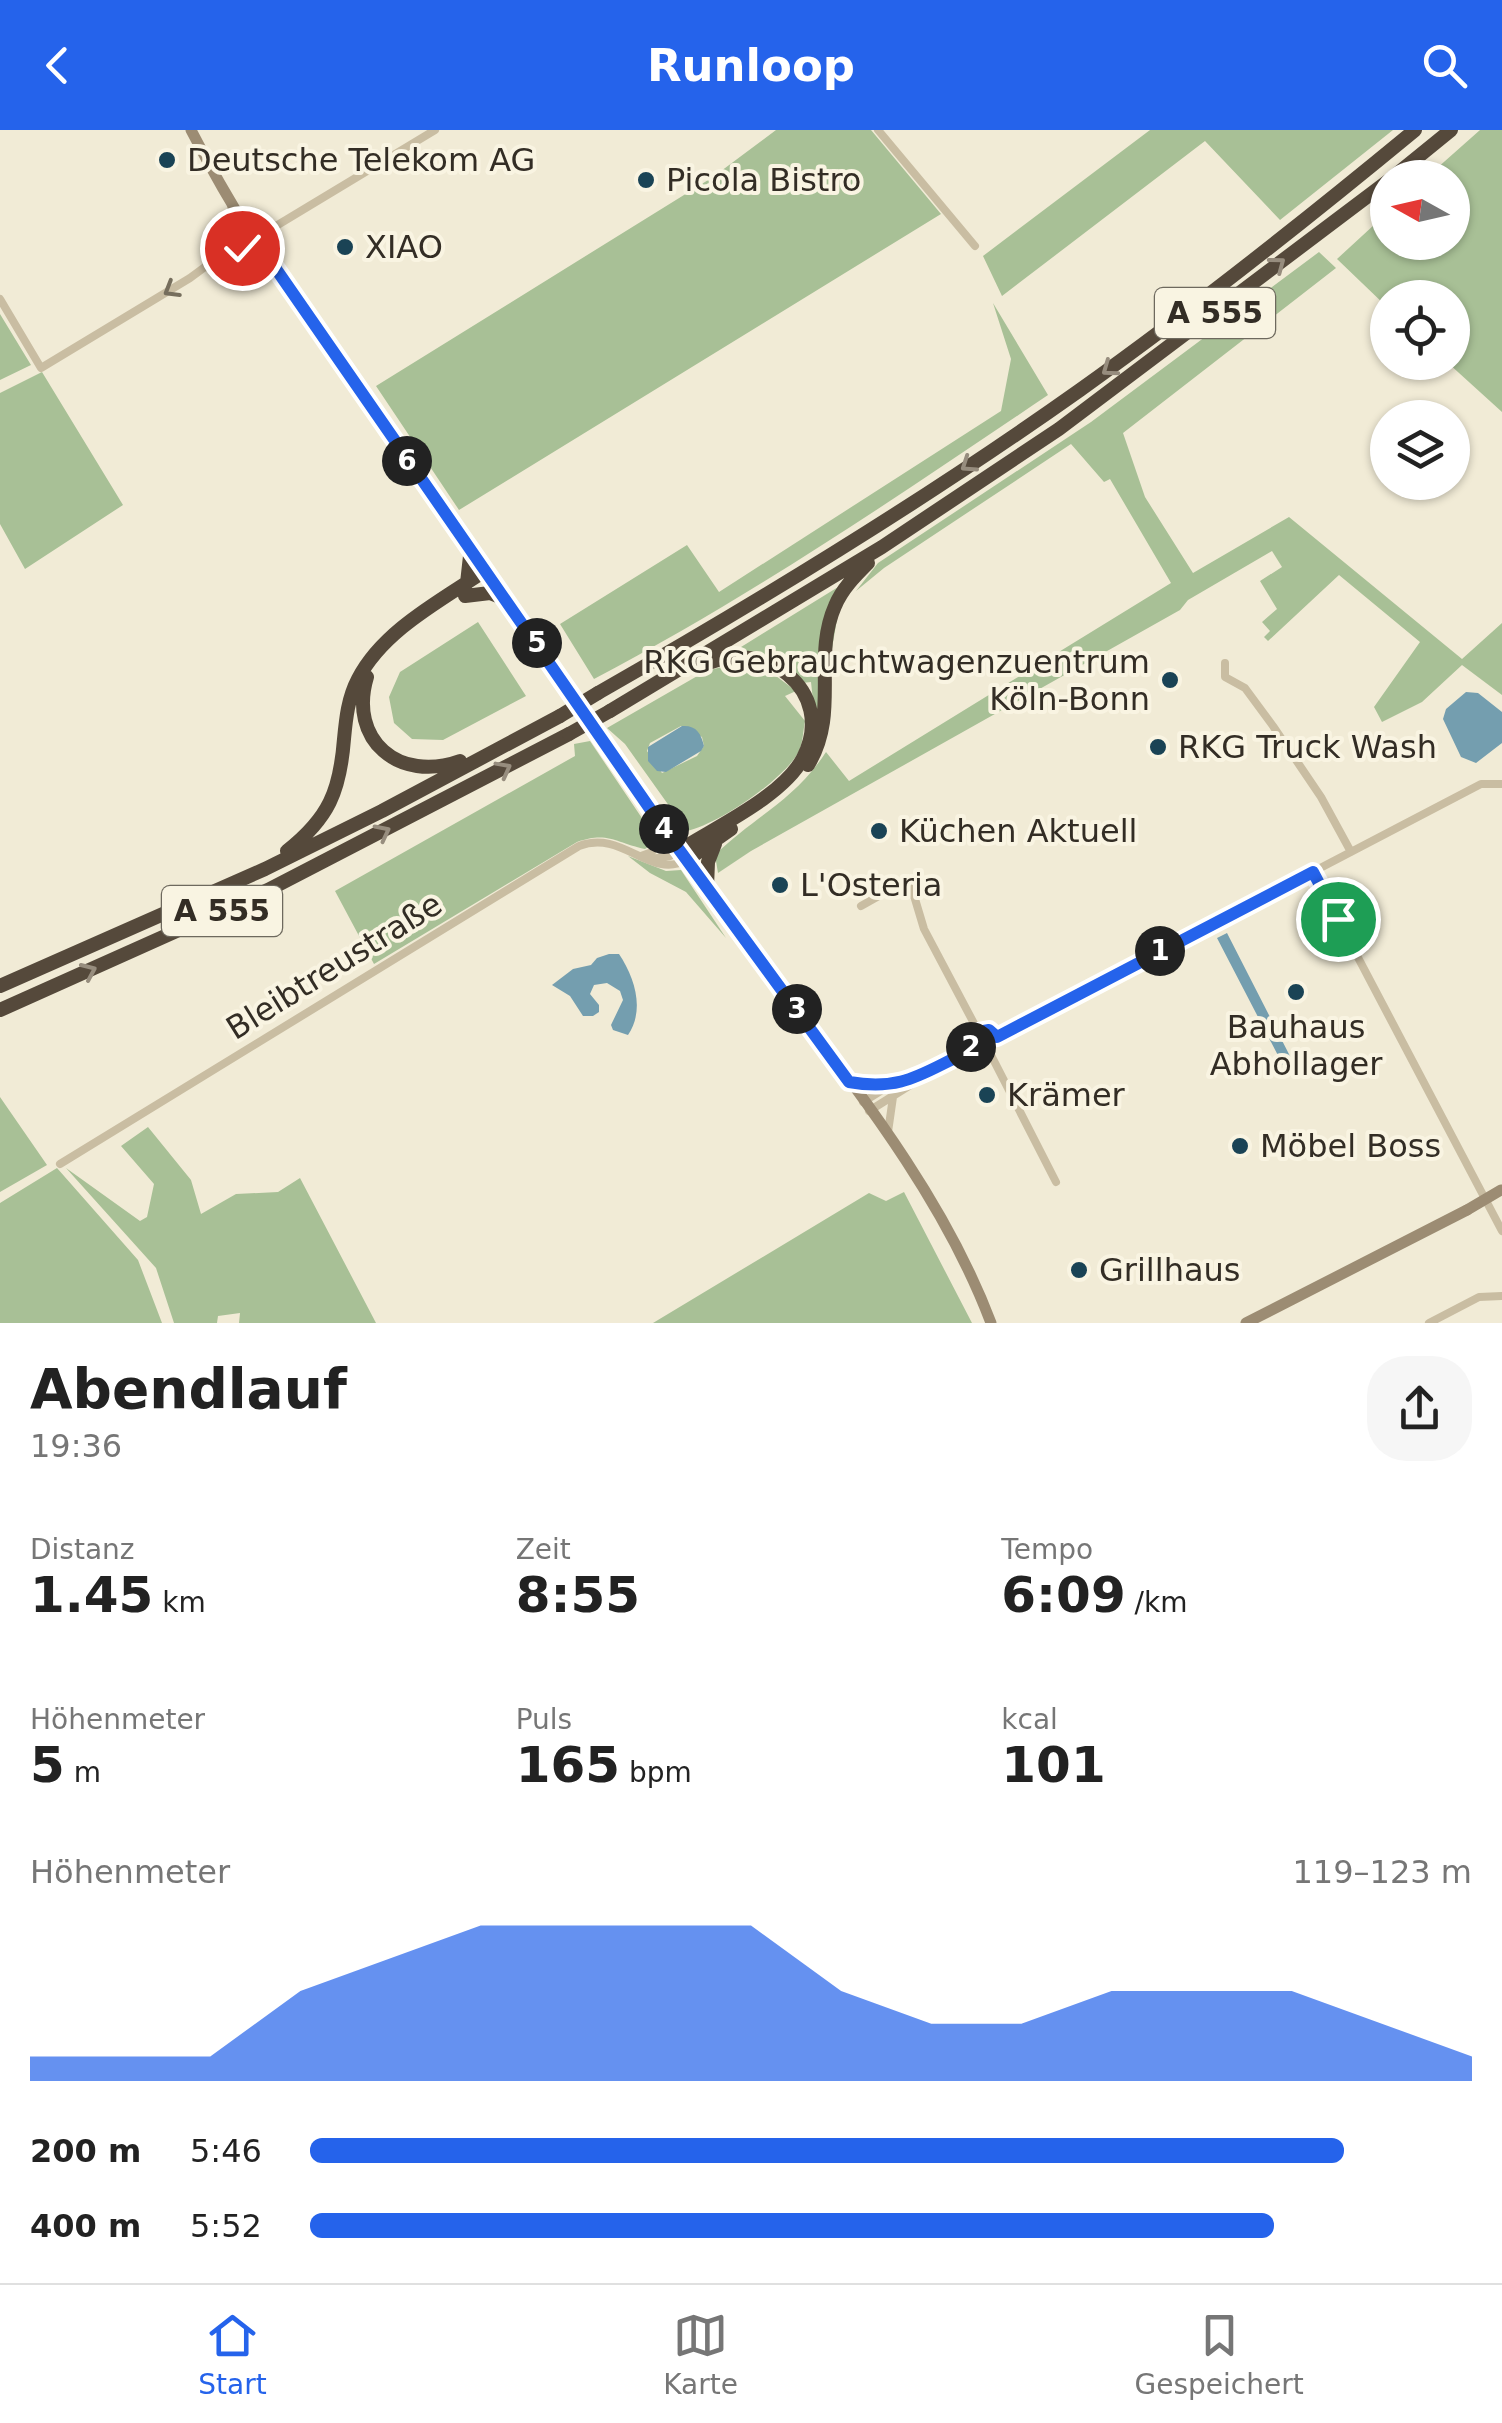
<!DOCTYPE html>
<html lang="de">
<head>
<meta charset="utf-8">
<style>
  :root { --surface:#fff; --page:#f6f6f6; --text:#222; --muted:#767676; --line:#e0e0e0; --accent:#2563eb }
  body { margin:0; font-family:"DejaVu Sans",sans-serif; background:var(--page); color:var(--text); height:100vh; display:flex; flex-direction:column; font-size:38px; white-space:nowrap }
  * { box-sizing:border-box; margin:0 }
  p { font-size:32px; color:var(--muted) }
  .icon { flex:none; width:55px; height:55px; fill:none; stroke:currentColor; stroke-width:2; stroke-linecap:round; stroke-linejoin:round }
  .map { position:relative; height:1193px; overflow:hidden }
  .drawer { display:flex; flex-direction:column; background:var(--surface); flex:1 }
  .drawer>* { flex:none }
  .needle { width:65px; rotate:278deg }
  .fabs { position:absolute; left:1370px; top:30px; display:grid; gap:20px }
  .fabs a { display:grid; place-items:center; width:100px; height:100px; border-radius:50%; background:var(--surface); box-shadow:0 2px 8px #0004; font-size:50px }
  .pin { position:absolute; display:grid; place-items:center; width:85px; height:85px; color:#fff; margin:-42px; border:5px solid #fff; border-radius:50%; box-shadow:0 2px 10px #0007 }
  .km { position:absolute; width:50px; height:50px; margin:-25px; border-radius:50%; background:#222; color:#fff; font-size:28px; line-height:50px; text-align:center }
  .round { display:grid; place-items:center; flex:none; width:105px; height:105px; border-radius:40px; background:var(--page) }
  .overview { display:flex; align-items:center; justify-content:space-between; height:170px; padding:0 30px }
  h1 { font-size:55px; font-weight:700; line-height:75px }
  .stats { display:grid; grid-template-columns:repeat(3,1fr); gap:15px; height:170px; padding:10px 30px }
  .stats div { display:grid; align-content:center }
  .stats b { font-size:50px; font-weight:700 }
  .stats small { font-size:28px; font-weight:400 }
  .stats p { font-size:28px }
  .chart { height:280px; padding:20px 30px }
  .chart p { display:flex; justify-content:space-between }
  .chart svg { width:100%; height:180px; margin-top:10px; fill:var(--accent); opacity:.7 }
  ul { padding:0 30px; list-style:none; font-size:32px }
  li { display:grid; grid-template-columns:160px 120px 1fr; align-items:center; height:75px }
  li i { height:25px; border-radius:12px; background:var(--accent) }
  header { display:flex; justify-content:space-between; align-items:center; height:130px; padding:0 30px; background:var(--accent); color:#fff; font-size:45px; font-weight:700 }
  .dock { display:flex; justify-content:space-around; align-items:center; height:140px; border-top:2px solid var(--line); background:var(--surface); font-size:28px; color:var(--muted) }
  .dock a { display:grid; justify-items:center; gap:5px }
  .dock .selected { color:var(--accent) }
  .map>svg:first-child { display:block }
  .green { fill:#a8c096; fill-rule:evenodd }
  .water { fill:#749eaf }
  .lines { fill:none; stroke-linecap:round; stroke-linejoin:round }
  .minor { stroke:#c9bda2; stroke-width:8 }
  .secondary { stroke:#9c8c73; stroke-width:11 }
  .motorway { stroke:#55493b; stroke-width:14 }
  .secondary-bridge { stroke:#9c8c73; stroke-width:11 }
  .motorway-bridge { stroke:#55493b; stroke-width:14 }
  .oneway { stroke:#978d7e }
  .oneway2 { stroke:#766e5d }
  .route-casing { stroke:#fff; stroke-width:20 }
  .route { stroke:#2563eb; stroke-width:12 }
  .poi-dot { fill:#1a4355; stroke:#f9f4e2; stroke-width:4 }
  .labels { text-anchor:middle; stroke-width:8; stroke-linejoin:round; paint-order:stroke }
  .shield { fill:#f9f4e2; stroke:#6e695e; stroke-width:2.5 }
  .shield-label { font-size:30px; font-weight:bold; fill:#332d25 }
  .poi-label { font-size:32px; fill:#332d25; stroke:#f9f4e2; text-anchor:start }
  .street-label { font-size:32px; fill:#332d25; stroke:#f9f4e2 }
</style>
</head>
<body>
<header><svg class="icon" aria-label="back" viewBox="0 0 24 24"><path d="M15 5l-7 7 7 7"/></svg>Runloop<svg class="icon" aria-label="search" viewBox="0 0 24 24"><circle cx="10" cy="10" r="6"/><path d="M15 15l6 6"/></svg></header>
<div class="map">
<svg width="1502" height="1193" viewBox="0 0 1502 1193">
  <rect width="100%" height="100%" fill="#f1ebd6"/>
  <path class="green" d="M776,0h95l70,84 -482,296 -83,-124 337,-209z
    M1150,0h243l-113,90 -75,-79 -203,155 -19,-40z
    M1480,0h22v282l-54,-49 4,-1v-64h-64l-1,9 -50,-48 50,-46 1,29h64v-64l-25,-1z
    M1319,122l17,16 -213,165 22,64 48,76 96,-56 173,142 40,-36v72l-40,-30 -40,37 -40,20 -8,-15 46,-65 -81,-67 -71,66 -4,-4 6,-6 -8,-9 15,-13 -17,-28 22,-14 -10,-16 -84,49 -8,10 -429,241 -33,22 -3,-18c40,-39 79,-54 111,-103l23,29 322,-198 -61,-104 -6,3 -33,-38 -187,124 -28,23 22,-28 213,-141z
    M993,173l55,92c-148,100 -296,201 -454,284l-34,-55 127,-79 32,47 282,-181 10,-52z
    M0,184l31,51 -31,15z
    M42,242l81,133 -98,64 -25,-45v-131z
    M843,454l-23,135h-5l-4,-37 -9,1 -69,-31z
    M478,492l48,74 -83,44 -31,-1 -18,-16 -5,-26 11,-25z
    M738,533l22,1 36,27 -11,5 20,25c-2,10 -2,23 -7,32 -15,27 -81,72 -111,78l-62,-87 -18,-16 99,-57zM681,596l21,11 2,9 -7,10 -35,17 -15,-22 3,-8z
    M590,611l62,92 1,11 -8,5c-29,-6 -37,-18 -68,-7l-203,122 -39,-73 240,-135 -1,-12z
    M628,726l38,15 15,-1 45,68 -40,-46 -36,-19z
    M0,967l47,68 -47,27z
    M148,997l43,53 10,34 35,-20 42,-2 22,-14 76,145h-137l1,-10 -22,3 -1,7h-43l-18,-55 -90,-100 74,53 7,-4 7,-33 -33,-38z
    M57,1038l81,92 24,63h-162v-120z
    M904,1062l68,131h-319l216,-130 17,8z"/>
  <path class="water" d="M1466,562l12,1 24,19v31l-26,20 -15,-6 -18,-38 3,-10z
    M682,596c14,-1 19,7 22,20l-3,5 -35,21 -9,-1 -9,-10v-14z
    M1227,803l66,129 -9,5 -67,-129z
    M609,824h10c16,24 26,56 9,81l-15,-5 -2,-5 12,-25 -3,-9 -13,-8 -13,2 -4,9 9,11v7l-6,4h-10l-13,-20 -18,-11 21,-16 18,-4 6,-7z"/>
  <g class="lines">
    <path class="minor" d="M878,0l97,116
      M229,115l5,-13 -3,-26
      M230,122l12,-4 18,4
      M0,169l41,69 149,-90 46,-34 30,-12 169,-102
      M1225,533v14l20,11 28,38 48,71 30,55
      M641,726l11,-4 12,-23
      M651,729l19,-3 10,-6
      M1313,742l189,359
      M861,776l48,-27 15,50 54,102
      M978,901l-7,8 1,11 9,8 11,-1
      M997,907l484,-253h21
      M992,927l64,125
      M850,952l36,4
      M863,972l27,-17 82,-35
      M869,981l51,-32
      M888,1002l5,-35
      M60,1034l519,-318c44,-17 70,34 108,14
      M1429,1193l50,-26 23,-1"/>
    <path class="secondary" d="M191,0c71,139 169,264 260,390 98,135 189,274 286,410 90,124 199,247 254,393
      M1246,1193l221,-113"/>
    <path class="motorway" d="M1392,48l59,-48
      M467,453l4,-36
      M465,466l25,-3 18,7
      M367,547c-19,63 32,106 93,84
      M598,563c165,-94 327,-193 482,-303 115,-82 226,-170 335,-260
      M610,581l272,-164 177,-118 329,-248
      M808,635c32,-52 4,-107 27,-159 7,-17 20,-30 33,-43
      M680,720c36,-23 103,-54 123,-92 35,-68 -41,-124 -103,-91
      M287,721c42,-33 53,-60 57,-112 2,-21 4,-41 14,-60 25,-49 84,-79 128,-109
      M687,730l44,-31
      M707,757l1,-25 7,-18
      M0,856l265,-117 117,-58 178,-95
      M0,880l268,-120 301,-156"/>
    <path class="secondary-bridge" d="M1467,1080l34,-20"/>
    <path class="motorway-bridge" d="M560,586l38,-23
      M569,604l41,-23"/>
  </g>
  <defs><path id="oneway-chevron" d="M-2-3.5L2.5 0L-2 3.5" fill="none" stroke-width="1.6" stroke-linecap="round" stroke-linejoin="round" transform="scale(2.5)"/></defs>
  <g class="oneway">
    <use href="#oneway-chevron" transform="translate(1278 134) rotate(-37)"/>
    <use href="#oneway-chevron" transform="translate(1109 239) rotate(144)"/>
    <use href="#oneway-chevron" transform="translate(968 335) rotate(146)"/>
    <use href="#oneway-chevron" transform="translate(504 639) rotate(-28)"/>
    <use href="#oneway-chevron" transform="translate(383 702) rotate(-27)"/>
    <use href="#oneway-chevron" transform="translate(89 841) rotate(-24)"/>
  </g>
  <use class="oneway2" href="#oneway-chevron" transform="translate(171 160) rotate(149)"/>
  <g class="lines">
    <defs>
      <path id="route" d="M242,118l23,5 399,576 185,253c56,10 75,-11 123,-32l-1,-10 7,-8 11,-2 8,7 316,-165 25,47"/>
    </defs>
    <use href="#route" class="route-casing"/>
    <use href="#route" class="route"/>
  </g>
  <g class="poi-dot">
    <circle cx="167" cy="30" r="10"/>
    <circle cx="646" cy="50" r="10"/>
    <circle cx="345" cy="117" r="10"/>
    <circle cx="1170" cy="550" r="10"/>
    <circle cx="1158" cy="617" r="10"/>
    <circle cx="879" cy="701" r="10"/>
    <circle cx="780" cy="755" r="10"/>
    <circle cx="1296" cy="862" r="10"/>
    <circle cx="987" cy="965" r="10"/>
    <circle cx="1240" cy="1016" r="10"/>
    <circle cx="1079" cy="1140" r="10"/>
  </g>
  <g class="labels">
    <g class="shield">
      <rect x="1155" y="158" width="120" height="50" rx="8"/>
      <rect x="162" y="756" width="120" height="50" rx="8"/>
    </g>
    <g class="shield-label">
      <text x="1215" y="193">A 555</text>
      <text x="222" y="791">A 555</text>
    </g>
    <g class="poi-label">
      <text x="187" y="41">Deutsche Telekom AG</text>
      <text x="666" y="61">Picola Bistro</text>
      <text x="365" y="128">XIAO</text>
      <text x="1150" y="543" text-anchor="end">RKG Gebrauchtwagenzuentrum<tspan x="1150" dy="37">Köln-Bonn</tspan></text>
      <text x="1178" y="628">RKG Truck Wash</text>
      <text x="899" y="712">Küchen Aktuell</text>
      <text x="800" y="766">L'Osteria</text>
      <text x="1296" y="908" text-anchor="middle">Bauhaus<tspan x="1296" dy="37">Abhollager</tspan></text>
      <text x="1007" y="976">Krämer</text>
      <text x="1260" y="1027">Möbel Boss</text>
      <text x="1099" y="1151">Grillhaus</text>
    </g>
    <g class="street-label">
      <text transform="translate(334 836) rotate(-32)" y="11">Bleibtreustraße</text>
    </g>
  </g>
</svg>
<div class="fabs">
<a><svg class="needle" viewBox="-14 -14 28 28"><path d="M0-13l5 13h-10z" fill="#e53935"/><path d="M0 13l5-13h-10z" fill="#767676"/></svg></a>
<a><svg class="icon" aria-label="locate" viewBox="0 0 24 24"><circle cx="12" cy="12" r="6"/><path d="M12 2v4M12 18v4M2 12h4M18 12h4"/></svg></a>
<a><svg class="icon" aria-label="layers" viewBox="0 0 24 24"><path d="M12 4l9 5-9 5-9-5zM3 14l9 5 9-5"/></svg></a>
</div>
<div class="pin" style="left:1338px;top:789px;background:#1e9e55"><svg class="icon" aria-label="arrive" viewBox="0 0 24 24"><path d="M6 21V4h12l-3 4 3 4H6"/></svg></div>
<div class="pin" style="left:242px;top:118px;background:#d93025"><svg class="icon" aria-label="check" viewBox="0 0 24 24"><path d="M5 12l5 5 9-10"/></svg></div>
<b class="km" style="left:1160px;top:821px">1</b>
<b class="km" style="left:971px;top:917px">2</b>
<b class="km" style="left:797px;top:879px">3</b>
<b class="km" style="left:664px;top:699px">4</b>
<b class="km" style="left:537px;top:513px">5</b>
<b class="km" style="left:407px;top:331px">6</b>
</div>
<section class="drawer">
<div class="overview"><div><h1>Abendlauf</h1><p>19:36</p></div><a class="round"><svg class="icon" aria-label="share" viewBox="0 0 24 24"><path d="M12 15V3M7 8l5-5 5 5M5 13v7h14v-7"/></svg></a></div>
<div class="stats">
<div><p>Distanz</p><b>1.45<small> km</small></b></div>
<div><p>Zeit</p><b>8:55</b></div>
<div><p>Tempo</p><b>6:09<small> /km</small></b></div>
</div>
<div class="stats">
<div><p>Höhenmeter</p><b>5<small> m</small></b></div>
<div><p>Puls</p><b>165<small> bpm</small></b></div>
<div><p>kcal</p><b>101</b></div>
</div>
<div class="chart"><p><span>Höhenmeter</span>119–123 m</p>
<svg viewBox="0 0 160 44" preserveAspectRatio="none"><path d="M0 44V38L10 38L20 38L30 22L40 14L50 6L60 6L70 6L80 6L90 22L100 30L110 30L120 22L130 22L140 22L150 30L160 38V44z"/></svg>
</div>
<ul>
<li><b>200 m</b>5:46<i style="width:89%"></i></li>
<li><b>400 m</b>5:52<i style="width:83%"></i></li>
</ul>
</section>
<nav class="dock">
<a class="selected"><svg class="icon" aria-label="home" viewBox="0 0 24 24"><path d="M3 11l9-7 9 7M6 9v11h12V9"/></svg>Start</a>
<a><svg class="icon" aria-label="map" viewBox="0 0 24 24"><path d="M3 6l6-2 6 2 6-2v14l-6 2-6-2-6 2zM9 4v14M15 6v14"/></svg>Karte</a>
<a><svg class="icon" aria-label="saved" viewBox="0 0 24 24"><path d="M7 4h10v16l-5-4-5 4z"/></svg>Gespeichert</a>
</nav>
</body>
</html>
